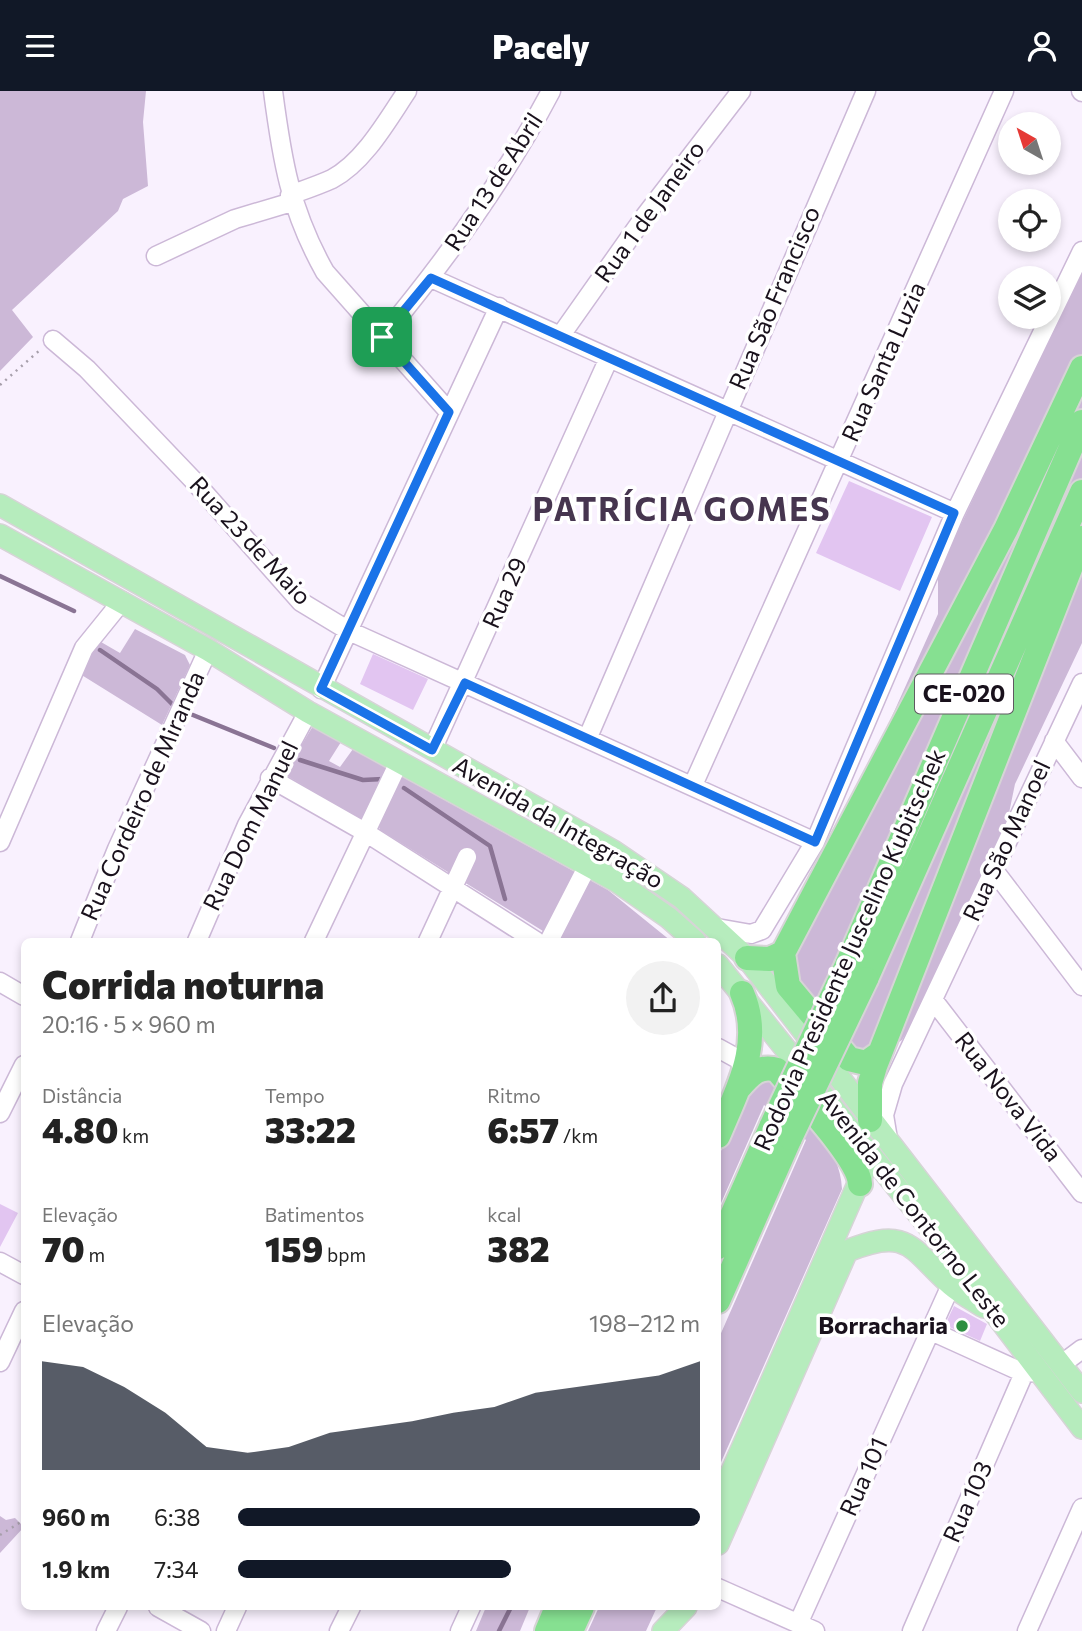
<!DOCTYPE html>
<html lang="pt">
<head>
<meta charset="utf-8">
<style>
  :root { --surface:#fff; --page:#f2f2f2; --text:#222; --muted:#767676; --accent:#111827 }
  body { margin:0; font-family:Commissioner,sans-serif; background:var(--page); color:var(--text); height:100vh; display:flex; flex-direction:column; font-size:26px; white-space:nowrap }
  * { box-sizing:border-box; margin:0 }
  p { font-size:23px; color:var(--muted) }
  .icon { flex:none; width:38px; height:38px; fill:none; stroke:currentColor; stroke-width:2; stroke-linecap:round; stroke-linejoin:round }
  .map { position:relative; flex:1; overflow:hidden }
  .panel { position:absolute; left:21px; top:847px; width:700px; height:672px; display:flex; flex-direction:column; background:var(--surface); border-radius:10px; box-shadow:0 4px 10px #0003 }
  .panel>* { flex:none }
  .needle { width:46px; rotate:321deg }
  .controls { position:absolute; left:998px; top:21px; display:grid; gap:14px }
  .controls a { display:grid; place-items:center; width:63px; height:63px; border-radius:50%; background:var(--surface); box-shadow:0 4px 10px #0003; font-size:35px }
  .pin { position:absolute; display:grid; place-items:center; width:60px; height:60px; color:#fff; margin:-30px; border-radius:14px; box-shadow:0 4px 10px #0006 }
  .round { display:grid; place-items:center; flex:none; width:74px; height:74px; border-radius:37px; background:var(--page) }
  .summary { display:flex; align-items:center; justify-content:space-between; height:119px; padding:0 21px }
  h1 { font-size:38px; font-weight:800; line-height:52px }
  .stats { display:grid; grid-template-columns:repeat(3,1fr); gap:10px; height:119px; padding:7px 21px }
  .stats div { display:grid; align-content:center }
  .stats b { font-size:35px; font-weight:800 }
  .stats small { font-size:19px; font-weight:400 }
  .stats p { font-size:19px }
  .chart { height:196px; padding:14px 21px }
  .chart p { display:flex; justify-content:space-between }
  .chart svg { width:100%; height:126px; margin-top:7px; fill:var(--accent); opacity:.7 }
  ul { padding:0 21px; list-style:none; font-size:23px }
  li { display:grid; grid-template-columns:112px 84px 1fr; align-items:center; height:52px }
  li i { height:18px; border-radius:9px; background:var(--accent) }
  header { display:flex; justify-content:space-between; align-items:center; height:91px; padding:0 21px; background:var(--accent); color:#fff; font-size:32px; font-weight:800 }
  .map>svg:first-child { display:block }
  .green { fill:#ccb8d7 }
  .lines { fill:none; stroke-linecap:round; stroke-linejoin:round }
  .stream { stroke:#8a7494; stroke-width:4.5 }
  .building { fill:#e2c5f1 }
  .minor-casing { stroke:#ccb8d7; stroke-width:21 }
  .major-casing { stroke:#d6d4d6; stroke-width:24 }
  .highway-casing { stroke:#d6d4d6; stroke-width:28 }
  .path { stroke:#a79fab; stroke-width:2.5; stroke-dasharray:2 5; stroke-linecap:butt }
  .minor { stroke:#fff; stroke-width:18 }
  .major { stroke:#b6ecbd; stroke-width:21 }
  .highway { stroke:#86e091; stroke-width:24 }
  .highway-bridge-casing { stroke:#d6d4d6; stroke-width:28; stroke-linecap:butt }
  .highway-bridge { stroke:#86e091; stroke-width:24 }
  .route-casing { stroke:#fff; stroke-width:14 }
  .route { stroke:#1a73e8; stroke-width:9 }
  .poi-dot { fill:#2d8e41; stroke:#fff; stroke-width:2.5 }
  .labels { text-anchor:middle; stroke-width:7; stroke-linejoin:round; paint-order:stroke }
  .shield { fill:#fff; stroke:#5e5860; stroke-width:2 }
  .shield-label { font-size:23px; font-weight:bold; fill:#19111c }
  .street-label { font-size:24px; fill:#19111c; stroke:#fff }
  .poi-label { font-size:24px; font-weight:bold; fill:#19111c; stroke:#fff; text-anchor:end }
  .district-label { font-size:32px; font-weight:bold; letter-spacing:2px; fill:#46354f; stroke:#fff }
</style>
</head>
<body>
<header><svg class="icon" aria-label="menu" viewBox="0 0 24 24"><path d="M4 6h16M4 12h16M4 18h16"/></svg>Pacely<svg class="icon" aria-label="person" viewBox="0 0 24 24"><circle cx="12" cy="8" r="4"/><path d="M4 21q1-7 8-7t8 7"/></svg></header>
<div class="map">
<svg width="1082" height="1540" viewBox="0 0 1082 1540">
  <rect width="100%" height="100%" fill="#f9f1fe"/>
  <path class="green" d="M0,0h146l-3,31 5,64 -25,13 -5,12 -106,99 21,27 -33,34z
    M1082,178v374l-67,141 -7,34 -88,192 -18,30 -36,23 -76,-91 13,-58 135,-300v-41z
    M135,538l50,26 5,10 -28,60 -82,-51 7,-19 14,-13 19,11z
    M313,635l28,16 -12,19 11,6 13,-18 32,16 1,7 -24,48 -78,-46z
    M401,685l207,114 63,51h-112l-179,-111 -2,-6z
    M774,987c26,32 67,68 68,111l-124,280v-129l88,-200 -42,-35 -46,105v-53l35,-72z
    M0,1425l6,4 9,-2 9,9 -24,26z
    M486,1516h44l-10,24h-44z
    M599,1516h58l-11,24h-58z"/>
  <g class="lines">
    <path class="stream" d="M0,485l74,35
      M100,559l57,39 16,16
      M188,622l86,35
      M300,669l63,20 20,-1
      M404,697l86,58 15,53
      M499,1540l12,-24"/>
  </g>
  <path class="building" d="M849,390l83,36 -32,74 -84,-38z
    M373,563l55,25 -15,31 -53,-26z
    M0,1113l18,9 -18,34z
    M954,1215l33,18 -7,17 -35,-16z"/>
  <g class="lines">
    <defs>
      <path id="minor" d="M273,0c9,69 17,119 52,181l124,140
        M1081,0l1,1
        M290,104c14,-5 29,-10 42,-16 32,-17 55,-58 75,-88
        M156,165l79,-37 57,-17
        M431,187l524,235
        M561,244l84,-119 96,-125
        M382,246c64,-77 123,-158 169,-246
        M53,249l34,29 106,111 108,122 48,29 466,211
        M321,598l178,-382
        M588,646l278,-646
        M1054,650l28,37
        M432,659l177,-392
        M270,687l95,54 171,109
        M693,694l311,-694
        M0,751l84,-194 38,-47
        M993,778l89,117
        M717,837l34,6 11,-4 53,-88 140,-329 127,-262
        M80,850l37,-92 91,-199
        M197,850l50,-116 61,-113
        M314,850l85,-179
        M428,850l39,-84
        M549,850l39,-76
        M0,891l24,14
        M934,910l148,192
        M718,957l20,11 6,11
        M0,1022l24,-48
        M888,1048l-4,-24 9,-31 189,-401
        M0,1171l24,13
        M929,1239l95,43 11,-1
        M0,1271l24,-51
        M1062,1273l20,-15
        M718,1497l97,43
        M158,1516l43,24
        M798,1533l153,-339
        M106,1540l12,-24
        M226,1540l11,-24
        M339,1540l12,-24
        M460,1540l11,-24
        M912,1540l112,-258
        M1027,1540l55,-123"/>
      <path id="major" d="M0,414l613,346 69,47 65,60 335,434
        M0,444l208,115 100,62 308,169 53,37 26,23
        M718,874l223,277 141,186
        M847,1160c62,-25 63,-3 104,34 9,8 22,15 33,22
        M718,1412l147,-335
        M718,1453l129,-293
        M663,1540l23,-24"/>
      <path id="highway" d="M747,867l23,1 13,-6
        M847,874l235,-543
        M866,888l216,-487
        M880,962l-14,10 -17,-4 -61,-73 -5,-33 223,-424 76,-161
        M738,998c11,-13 21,-25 39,-19 19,23 82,88 83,114
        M870,1029v-37l5,-17 207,-528
        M718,1045c19,-46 46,-93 24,-143
        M718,1156l54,-122
        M718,1210l72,-163
        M547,1540l10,-24
        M571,1540l11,-24"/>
    </defs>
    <use href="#minor" class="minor-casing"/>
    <use href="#major" class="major-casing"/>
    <use href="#highway" class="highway-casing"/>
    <path class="path" d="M0,294l40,-35
      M0,1444l24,-15"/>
    <use href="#minor" class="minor"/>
    <use href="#major" class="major"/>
    <use href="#highway" class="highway"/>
    <defs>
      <path id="highway-bridge" d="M772,1034l75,-160
        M790,1047l76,-159"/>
    </defs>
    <use href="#highway-bridge" class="highway-bridge-casing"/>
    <use href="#highway-bridge" class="highway-bridge"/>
  </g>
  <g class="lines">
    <defs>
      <path id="route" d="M431,187l523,235 -139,329 -350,-159 -33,67 -111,-61 128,-277 -67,-75z"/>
    </defs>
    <use href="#route" class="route-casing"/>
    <use href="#route" class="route"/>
  </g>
  <circle class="poi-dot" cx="962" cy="1235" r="7"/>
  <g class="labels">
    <rect class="shield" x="915" y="583.5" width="98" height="39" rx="5"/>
    <g class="shield-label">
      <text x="964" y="611">CE-020</text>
    </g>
    <g class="street-label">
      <text transform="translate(494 91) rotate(-57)" y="8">Rua 13 de Abril</text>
      <text transform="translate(650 121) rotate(-54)" y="8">Rua 1 de Janeiro</text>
      <text transform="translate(775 207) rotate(-67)" y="8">Rua São Francisco</text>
      <text transform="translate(884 271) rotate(-66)" y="8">Rua Santa Luzia</text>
      <text transform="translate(250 450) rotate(47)" y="8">Rua 23 de Maio</text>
      <text transform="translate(505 502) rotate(-66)" y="8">Rua 29</text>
      <text transform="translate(143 705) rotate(-66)" y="8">Rua Cordeiro de Miranda</text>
      <text transform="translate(558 732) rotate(30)" y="8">Avenida da Integração</text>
      <text transform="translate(251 735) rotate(-64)" y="8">Rua Dom Manuel</text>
      <text transform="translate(1007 750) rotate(-65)" y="8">Rua São Manoel</text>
      <text transform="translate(850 859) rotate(-66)" y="8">Rodovia Presidente Juscelino Kubitschek</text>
      <text transform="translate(1008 1006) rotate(52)" y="8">Rua Nova Vida</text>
      <text transform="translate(914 1118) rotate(52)" y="8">Avenida de Contorno Leste</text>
      <text transform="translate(864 1386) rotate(-66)" y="8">Rua 101</text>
      <text transform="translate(968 1411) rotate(-66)" y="8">Rua 103</text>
    </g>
    <g class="poi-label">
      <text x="948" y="1243">Borracharia</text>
    </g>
    <g class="district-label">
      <text x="682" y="430">PATRÍCIA GOMES</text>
    </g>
  </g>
</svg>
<div class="controls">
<a><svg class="needle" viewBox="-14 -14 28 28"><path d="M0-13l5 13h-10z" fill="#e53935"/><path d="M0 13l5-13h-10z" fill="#767676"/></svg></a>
<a><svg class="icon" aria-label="locate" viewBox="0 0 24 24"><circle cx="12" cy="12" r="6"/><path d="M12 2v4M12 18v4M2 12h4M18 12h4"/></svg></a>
<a><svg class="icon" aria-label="layers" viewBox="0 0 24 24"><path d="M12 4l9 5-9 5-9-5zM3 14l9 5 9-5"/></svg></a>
</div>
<div class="pin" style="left:382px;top:246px;background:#1e9e55"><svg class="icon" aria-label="arrive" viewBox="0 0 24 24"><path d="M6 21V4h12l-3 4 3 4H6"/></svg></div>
<section class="panel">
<div class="summary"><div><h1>Corrida noturna</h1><p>20:16 · 5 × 960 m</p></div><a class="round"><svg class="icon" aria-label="share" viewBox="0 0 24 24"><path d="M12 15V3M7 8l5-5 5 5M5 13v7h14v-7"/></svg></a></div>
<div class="stats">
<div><p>Distância</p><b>4.80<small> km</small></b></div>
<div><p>Tempo</p><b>33:22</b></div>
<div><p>Ritmo</p><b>6:57<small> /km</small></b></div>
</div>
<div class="stats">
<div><p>Elevação</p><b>70<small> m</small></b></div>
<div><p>Batimentos</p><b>159<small> bpm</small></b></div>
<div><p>kcal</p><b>382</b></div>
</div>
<div class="chart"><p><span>Elevação</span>198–212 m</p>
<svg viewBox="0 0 160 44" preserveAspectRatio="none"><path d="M0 44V6L10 8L20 15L30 24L40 36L50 38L60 36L70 31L80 29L90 27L100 24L110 22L120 17L130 15L140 13L150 11L160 6V44z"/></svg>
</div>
<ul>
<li><b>960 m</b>6:38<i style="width:100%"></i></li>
<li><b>1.9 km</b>7:34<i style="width:59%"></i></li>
</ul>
</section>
</div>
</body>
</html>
